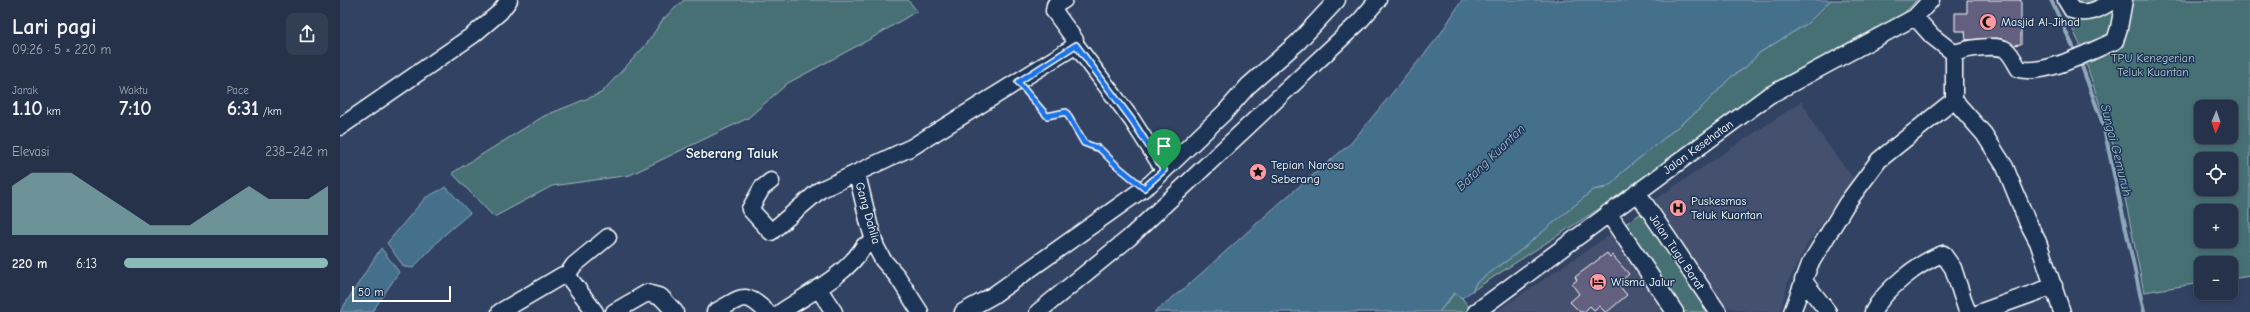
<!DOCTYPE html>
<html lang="id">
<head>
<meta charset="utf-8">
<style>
  :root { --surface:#26324a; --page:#323e54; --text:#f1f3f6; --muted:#a4aab5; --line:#424d62; --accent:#8bbbb9 }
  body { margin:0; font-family:"Comic Neue",sans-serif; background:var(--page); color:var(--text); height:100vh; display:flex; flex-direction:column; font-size:15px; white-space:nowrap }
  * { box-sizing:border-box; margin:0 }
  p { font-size:13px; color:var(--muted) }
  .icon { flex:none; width:22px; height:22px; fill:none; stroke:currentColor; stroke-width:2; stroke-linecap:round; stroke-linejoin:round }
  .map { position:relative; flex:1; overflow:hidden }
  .side { display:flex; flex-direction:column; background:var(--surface); width:340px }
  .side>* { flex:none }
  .needle { width:26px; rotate:182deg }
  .buttons { position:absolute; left:1854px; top:100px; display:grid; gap:8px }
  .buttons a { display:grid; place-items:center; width:44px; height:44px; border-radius:8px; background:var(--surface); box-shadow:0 2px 6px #0003,0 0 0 1px var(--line); font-size:20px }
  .scale { position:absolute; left:12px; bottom:10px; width:99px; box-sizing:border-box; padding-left:4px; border:2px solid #fff; border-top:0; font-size:11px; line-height:14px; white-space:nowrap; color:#fff; -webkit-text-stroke:3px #1d3557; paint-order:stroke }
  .pin { position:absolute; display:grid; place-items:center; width:34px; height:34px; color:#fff; margin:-41px -17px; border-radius:50% 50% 50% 0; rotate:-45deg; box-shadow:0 0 4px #0007 }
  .pin .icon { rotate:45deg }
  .round { display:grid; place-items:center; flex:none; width:42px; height:42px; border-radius:8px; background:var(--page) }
  .summary { display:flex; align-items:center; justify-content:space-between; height:68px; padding:0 12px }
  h1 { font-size:22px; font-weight:700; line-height:30px }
  .metrics { display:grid; grid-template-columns:repeat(3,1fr); gap:6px; height:68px; padding:4px 12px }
  .metrics div { display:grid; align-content:center }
  .metrics b { font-size:20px; font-weight:700 }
  .metrics small { font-size:11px; font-weight:400 }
  .metrics p { font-size:11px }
  .chart { height:112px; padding:8px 12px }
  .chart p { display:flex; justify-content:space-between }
  .chart svg { width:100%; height:72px; margin-top:4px; fill:var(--accent); opacity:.7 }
  ul { padding:0 12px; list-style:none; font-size:13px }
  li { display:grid; grid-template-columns:64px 48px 1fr; align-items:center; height:30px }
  li i { height:10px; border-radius:5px; background:var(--accent) }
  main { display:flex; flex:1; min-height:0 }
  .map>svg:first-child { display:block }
  .built { fill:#444f6e }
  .green { fill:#466f75; stroke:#a2b7ba; fill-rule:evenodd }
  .water { fill:#45708c; stroke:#8fa9ba }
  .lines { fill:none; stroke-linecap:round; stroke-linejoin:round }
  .stream { stroke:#8fa9ba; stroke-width:4 }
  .building { fill:#625f7f; stroke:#fff }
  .minor-casing { stroke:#fff; stroke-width:19 }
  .path { stroke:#fff; stroke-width:2.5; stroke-dasharray:3 3; stroke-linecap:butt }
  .minor { stroke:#1d3557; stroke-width:16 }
  .route-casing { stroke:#fff; stroke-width:8 }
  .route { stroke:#1a73e8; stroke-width:5 }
  .labels { text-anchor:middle; stroke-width:3; stroke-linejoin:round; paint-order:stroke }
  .poi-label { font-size:12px; fill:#fff; stroke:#1d3557; text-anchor:start }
  .park-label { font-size:12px; fill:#b5c5c8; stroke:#1d3557 }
  .street-label { font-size:12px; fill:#fff; stroke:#1d3557 }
  .water-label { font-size:13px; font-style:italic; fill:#abbfcb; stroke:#1d3557 }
  .quarter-label { font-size:14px; font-weight:bold; fill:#fff; stroke:#1d3557 }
</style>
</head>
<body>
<main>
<section class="side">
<div class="summary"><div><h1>Lari pagi</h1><p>09:26 · 5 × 220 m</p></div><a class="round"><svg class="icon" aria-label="share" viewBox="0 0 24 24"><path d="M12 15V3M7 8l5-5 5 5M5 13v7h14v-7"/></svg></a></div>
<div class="metrics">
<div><p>Jarak</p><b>1.10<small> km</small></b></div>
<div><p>Waktu</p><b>7:10</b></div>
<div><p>Pace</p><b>6:31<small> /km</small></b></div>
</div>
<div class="chart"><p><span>Elevasi</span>238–242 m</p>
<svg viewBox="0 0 160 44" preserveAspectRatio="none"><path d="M0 44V14L10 6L20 6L30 6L40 14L50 22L60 30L70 38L80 38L90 38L100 30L110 22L120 14L130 22L140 22L150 22L160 14V44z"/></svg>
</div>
<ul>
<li><b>220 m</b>6:13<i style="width:100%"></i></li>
</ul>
</section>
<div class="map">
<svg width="1910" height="312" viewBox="0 0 1910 312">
  <rect width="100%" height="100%" fill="#324263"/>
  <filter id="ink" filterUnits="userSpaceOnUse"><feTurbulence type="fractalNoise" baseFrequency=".025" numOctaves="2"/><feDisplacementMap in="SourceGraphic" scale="8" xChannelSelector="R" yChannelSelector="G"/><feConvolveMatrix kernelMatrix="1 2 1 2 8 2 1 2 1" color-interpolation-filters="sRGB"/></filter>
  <g filter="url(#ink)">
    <path class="built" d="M1462,101l15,29 37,49 -46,64 -20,39 -8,30h-31l-34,-7 -67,-101z
      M1274,232l53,80h-172z"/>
    <path class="green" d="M344,0h224l9,11 -45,27 -84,45 -40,35 -118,57 -78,11 -58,31 -42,-44 92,-57 57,-23 44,-47 19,-28z
      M1491,0h86l-20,20 -193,113 -73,55 -159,103 4,-8 40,-29 77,-64 13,-2 14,-14 82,-67 29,-30 15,-10 13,-14 49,-30z
      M1719,0h191v276l-19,3v-16h-30v20l-57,9 -28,-138 -36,-109zM1861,107h30v30h-30zM1861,159h30v30h-30zM1861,211h30v30h-30z
      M1306,210l69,102h-37l-57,-85z
      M1115,293l7,5 8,10 -4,4h-27z"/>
    <path class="water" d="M1122,0h369l-23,23 -49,30 -13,14 -15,10 -29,30 -82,67c-5,11 -16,14 -27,16l-77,64 -40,29 -4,8 -10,7 -8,-5 -15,19h-285l32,-25 97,-87 68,-57 88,-107z
      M106,187l24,26 -27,23 -30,32 -9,-1 -17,-24 38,-45z
      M41,248l18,24 -27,40h-32z"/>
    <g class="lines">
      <path class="stream" d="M1711,0l26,55
        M1740,61l23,63 41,188"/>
    </g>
    <path class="building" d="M1627,0h54v44l-7,1 -8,-5 -9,-2 -31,2 -1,-9h-10v-18h12z
      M1267,253l3,4 2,-2 17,19 -11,10 9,11 -20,17h-2l-6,-6 -5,4 -4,-4 -6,6h-4l-10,-10 9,-8 -7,-10 5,-4 -2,-3z"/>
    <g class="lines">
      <defs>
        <path id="minor" d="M1726,0l6,10c16,6 28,-1 42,-10
          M1575,17l17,19 23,18
          M736,45l56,75 32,50
          M0,127l133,-92 27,-23 9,-12
          M517,174l12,50 7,23 7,13 14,16 23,36
          M431,181l-9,7 -12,21 21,23 49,-42 92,-43 163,-101v-6l-21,-29 1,-6 9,-5
          M1297,192l81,120
          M1268,213l67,99
          M227,275l7,-10 34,-28
          M1463,280l25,32
          M478,288l16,24
          M160,312l63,-37h4l28,37
          M274,312l33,-19 14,4 14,15
          M375,312c27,-14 28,-23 52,0
          M441,312c28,-19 65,-36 83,-66l11,-2
          M623,312l29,-16 158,-112 76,-73 22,-25 50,-44 39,-42
          M698,312l91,-74 230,-216 19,-22
          M1136,312l292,-216 138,-74 9,-5 16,-17
          M1452,312l18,-48 37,-61 32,-43 75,-60
          M1533,312c11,-22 46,-50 70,-58l10,14 13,40 3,4
          M1641,312l73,-26
          M1722,312l-24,-70 -11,-21 -22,-54 -21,-33 -30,-34v-44l2,-3c10,-5 42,-9 50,-3 6,5 9,13 13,19 27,7 71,-18 96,-28l4,-13 5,-28"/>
      </defs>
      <use href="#minor" class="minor-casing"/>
      <path class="path" d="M687,92l20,24 19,-4 17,31 17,6 16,16 19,14"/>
      <use href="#minor" class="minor"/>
    </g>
  </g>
  <g class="lines" filter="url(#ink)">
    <defs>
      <path id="route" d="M736,45l56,75 32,50 -20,18 -28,-23 -16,-16 -16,-6 -18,-31 -19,4 -29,-34z"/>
    </defs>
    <use href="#route" class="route-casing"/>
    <use href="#route" class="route"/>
  </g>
  <defs>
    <symbol id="mosque-disc" viewBox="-11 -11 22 22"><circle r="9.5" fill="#ff9aa2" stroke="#1d3557"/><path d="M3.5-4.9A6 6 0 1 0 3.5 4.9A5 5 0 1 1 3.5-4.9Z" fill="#111"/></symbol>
    <symbol id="sight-disc" viewBox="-11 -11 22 22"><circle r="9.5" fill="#ff9aa2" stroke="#1d3557"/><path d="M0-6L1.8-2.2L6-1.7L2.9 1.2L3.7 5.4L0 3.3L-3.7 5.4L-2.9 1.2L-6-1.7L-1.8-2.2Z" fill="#111"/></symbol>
    <symbol id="hospital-disc" viewBox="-11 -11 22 22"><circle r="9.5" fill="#ff9aa2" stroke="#1d3557"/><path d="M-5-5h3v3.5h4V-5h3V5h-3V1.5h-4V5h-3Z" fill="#111"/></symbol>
    <symbol id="hotel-disc" viewBox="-11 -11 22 22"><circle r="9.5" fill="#ff9aa2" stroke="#1d3557"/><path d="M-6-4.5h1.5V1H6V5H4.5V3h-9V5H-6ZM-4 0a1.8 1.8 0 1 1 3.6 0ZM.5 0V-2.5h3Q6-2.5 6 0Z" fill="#111"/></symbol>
  </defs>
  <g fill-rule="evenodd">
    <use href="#mosque-disc" x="1638" y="12" width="20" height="20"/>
    <use href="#sight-disc" x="908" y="162" width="20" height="20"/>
    <use href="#hospital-disc" x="1328" y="198" width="20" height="20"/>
    <use href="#hotel-disc" x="1248" y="272" width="20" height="20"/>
  </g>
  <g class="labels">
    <g class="poi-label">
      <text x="1661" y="26">Masjid Al-Jihad</text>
      <text x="931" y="169">Tepian Narosa<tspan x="931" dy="14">Seberang</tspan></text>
      <text x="1351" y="205">Puskesmas<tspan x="1351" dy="14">Teluk Kuantan</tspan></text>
      <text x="1271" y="286">Wisma Jalur</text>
    </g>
    <g class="park-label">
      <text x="1813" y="62">TPU Kenegerian<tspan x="1813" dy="14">Teluk Kuantan</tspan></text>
    </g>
    <g class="street-label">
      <text transform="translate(1358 147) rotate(-36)" y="4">Jalan Kesehatan</text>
      <text transform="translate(528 213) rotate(74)" y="4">Gang Dahlia</text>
      <text transform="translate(1337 252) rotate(56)" y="4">Jalan Tugu Barat</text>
    </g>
    <g class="water-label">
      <text transform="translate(1777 150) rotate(76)" y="5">Sungai Gemuruh</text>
      <text transform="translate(1150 157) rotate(-44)" y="5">Batang Kuantan</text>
    </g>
    <g class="quarter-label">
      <text x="392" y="158">Seberang Taluk</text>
    </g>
  </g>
</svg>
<div class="buttons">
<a><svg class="needle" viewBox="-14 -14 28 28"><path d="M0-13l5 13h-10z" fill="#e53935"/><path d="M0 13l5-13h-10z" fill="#a4aab5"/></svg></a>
<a><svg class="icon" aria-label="locate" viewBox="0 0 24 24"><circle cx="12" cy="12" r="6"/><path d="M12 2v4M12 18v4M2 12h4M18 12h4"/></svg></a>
<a>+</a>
<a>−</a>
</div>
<div class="scale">50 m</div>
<div class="pin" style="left:824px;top:170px;background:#1e9e55"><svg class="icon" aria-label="arrive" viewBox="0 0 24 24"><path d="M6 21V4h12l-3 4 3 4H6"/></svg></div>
</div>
</main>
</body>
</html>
